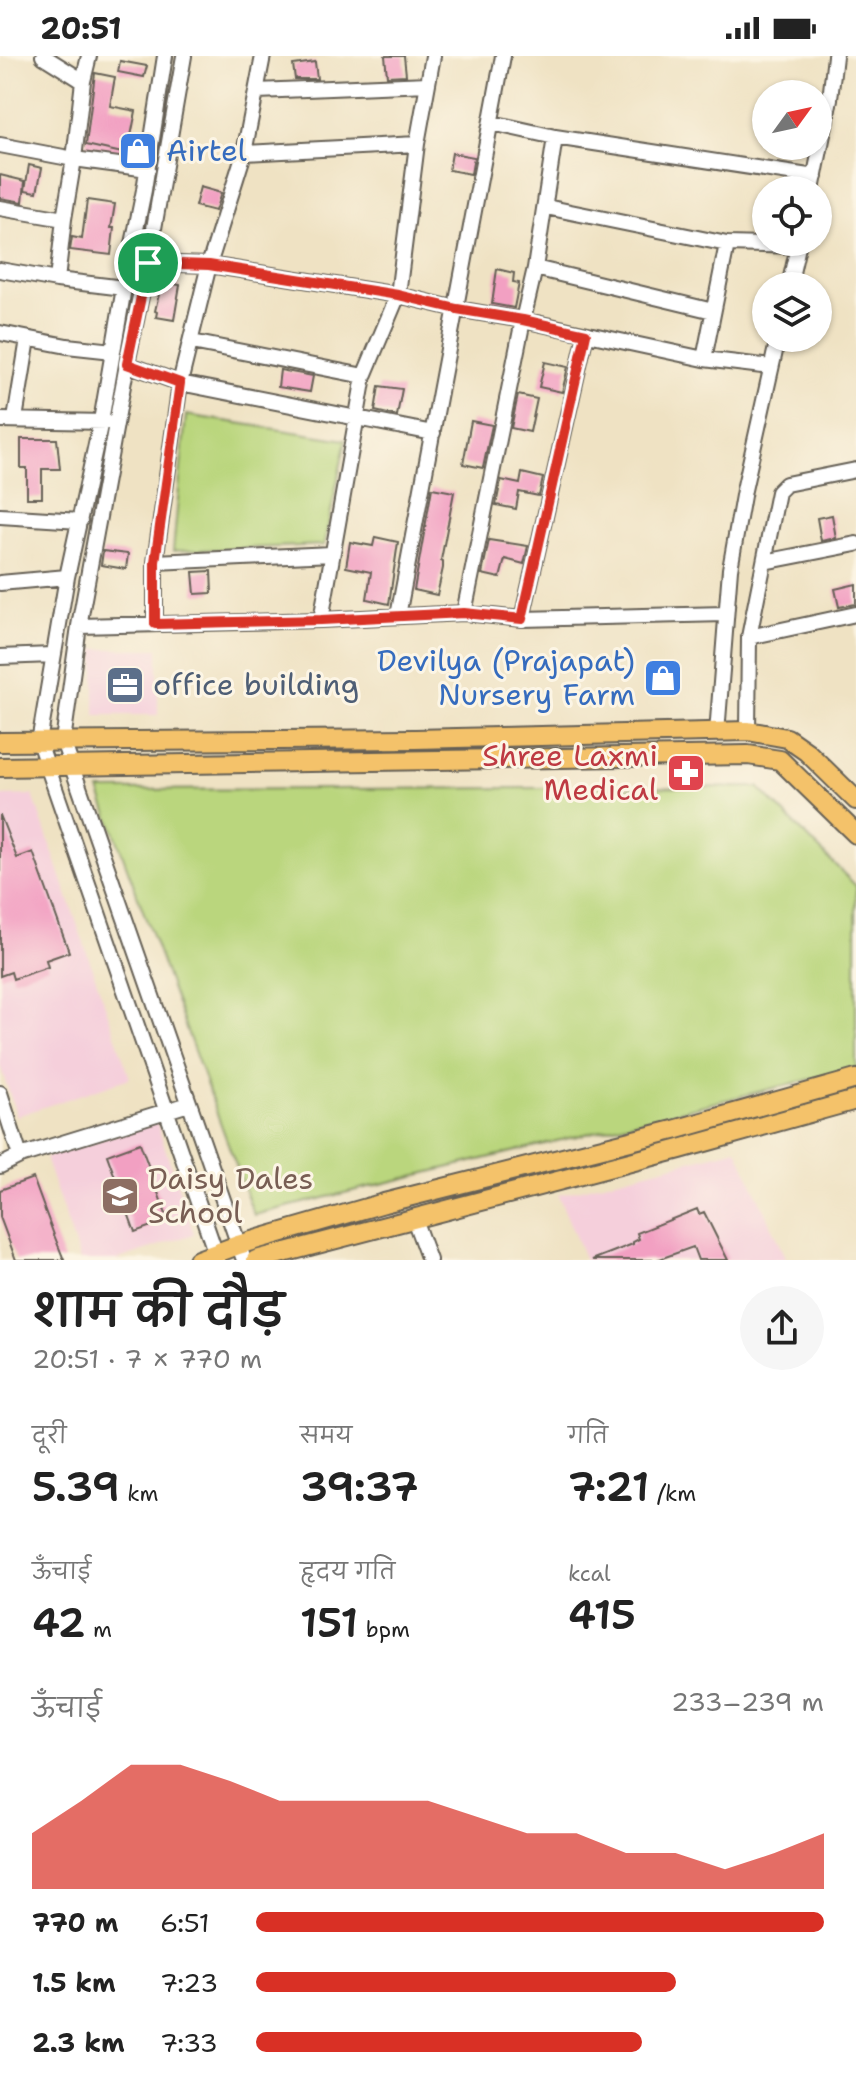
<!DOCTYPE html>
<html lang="hi">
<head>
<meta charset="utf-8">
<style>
  :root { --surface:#fff; --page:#f6f6f6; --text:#222; --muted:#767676; --accent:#d93025 }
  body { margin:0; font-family:"Shantell Sans","Playpen Sans Deva",sans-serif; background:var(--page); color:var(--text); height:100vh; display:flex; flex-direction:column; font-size:30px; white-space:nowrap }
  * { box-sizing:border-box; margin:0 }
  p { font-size:26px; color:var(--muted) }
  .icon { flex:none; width:44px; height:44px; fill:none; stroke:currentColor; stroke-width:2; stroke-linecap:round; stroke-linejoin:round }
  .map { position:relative; height:1204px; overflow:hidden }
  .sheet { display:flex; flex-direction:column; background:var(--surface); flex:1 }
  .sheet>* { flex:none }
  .needle { width:52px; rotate:57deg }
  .fabs { position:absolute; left:752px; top:24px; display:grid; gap:16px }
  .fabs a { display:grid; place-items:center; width:80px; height:80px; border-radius:50%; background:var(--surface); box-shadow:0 2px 6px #0004; font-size:40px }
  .pin { position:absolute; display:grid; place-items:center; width:68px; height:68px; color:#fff; margin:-34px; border:4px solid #fff; border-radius:50%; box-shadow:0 2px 8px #0007 }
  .round { display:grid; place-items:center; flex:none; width:84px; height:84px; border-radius:42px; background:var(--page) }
  .summary { display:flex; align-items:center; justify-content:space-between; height:136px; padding:0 32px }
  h1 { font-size:44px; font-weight:600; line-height:60px }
  .stats { display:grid; grid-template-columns:repeat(3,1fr); gap:12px; height:136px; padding:8px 32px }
  .stats div { display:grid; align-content:center }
  .stats b { font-size:40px; font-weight:600 }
  .stats small { font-size:22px; font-weight:400 }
  .stats p { font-size:22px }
  .chart { height:224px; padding:16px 32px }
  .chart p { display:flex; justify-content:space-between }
  .chart svg { width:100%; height:144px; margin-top:8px; fill:var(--accent); opacity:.7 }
  ul { padding:0 32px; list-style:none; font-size:26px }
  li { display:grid; grid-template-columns:128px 96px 1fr; align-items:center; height:60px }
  li i { height:20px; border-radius:10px; background:var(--accent) }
  .status { display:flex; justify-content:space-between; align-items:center; height:56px; padding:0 40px; background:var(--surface); direction:ltr }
  .status svg { height:22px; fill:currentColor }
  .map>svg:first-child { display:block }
  .built { fill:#f5cfdb }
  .green { fill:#bad67d; stroke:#6b794c; stroke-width:2 }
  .building { fill:#f2a0c2 }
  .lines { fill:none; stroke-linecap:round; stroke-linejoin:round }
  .minor-casing { stroke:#666156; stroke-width:18 }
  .major-casing { stroke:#666156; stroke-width:22 }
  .minor { stroke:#fff; stroke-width:14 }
  .major { stroke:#f4c26a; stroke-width:18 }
  .route-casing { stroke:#fff; stroke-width:16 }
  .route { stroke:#d93025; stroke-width:10 }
  .labels { text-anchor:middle; stroke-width:6; stroke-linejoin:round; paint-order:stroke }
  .shop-label { font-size:30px; fill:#366cbe; stroke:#fcf5e5; text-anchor:start }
  .service-label { font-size:30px; fill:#4e5e75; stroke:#fcf5e5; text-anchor:start }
  .health-label { font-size:30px; fill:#be3a42; stroke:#fcf5e5; text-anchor:end }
  .education-label { font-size:30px; fill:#785e54; stroke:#fcf5e5; text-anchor:start }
</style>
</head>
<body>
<div class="status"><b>20:51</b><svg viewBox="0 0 49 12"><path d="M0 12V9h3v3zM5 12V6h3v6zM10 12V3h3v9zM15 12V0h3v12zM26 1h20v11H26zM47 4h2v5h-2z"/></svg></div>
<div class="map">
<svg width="856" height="1204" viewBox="0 0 856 1204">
  <rect width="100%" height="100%" fill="#fcf5e5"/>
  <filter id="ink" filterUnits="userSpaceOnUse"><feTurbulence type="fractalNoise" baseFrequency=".0125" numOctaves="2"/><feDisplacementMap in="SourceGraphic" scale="16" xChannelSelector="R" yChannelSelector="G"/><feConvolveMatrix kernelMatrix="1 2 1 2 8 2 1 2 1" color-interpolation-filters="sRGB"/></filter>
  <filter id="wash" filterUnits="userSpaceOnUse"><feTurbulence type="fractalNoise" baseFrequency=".006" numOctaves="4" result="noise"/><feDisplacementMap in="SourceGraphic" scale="32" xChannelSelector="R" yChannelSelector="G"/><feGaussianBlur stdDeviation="1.8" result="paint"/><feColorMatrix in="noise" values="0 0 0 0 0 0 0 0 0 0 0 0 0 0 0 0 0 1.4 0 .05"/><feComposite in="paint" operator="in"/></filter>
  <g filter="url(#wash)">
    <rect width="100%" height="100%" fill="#efe2c3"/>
    <path class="built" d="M95,593h63v66h-63z
      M33,739l97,283 -113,38 -17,-50v-270z
      M156,1065l38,113 -78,26h-36l-35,-102z
      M737,1093l49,111h-201l-27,-65z"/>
    <path class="green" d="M186,359l160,25 -22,105 -151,6z
      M758,731l98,99v182l-602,147 -155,-425z"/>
    <g id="blocks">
      <path class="building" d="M385,0h19l2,19 -19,1z
        M120,5l27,5 -3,11 -26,-5z
        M315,6l2,17h-22l-2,-14z
        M95,17l20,4 -5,29 26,5 -6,30 11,2 -5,13 -50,-11z
        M452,97l22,4 -3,17 -22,-4z
        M29,109l13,3 -5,24 -12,-2z
        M0,119l25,6 -2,21 -23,-4z
        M200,131l21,6 -6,18 -20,-5z
        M87,144l28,4 -4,24h3l-3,27 -41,-5 2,-13 10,2z
        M497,213l17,4 -1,9 6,1 -5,25 -22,-4z
        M155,225l25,4 -6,35 -18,-3 1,-5 -2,-1 4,-17 -6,-1z
        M545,306l23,5 -6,25 -23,-5z
        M280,314l33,6 -3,16 -32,-5z
        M379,330l23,3 -5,27 -22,-5z
        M518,339l19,4 -7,33 -19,-4z
        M471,365l21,4 -9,43 -20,-4z
        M21,383h36l3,30h-18v29h-15v-30h-6z
        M522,417l21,5 -4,18 -20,-4 -3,17 -20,-4 5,-25 19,4z
        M432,432l22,4 -13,68 2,1v7l-6,27 -23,-5z
        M832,459l4,23 -15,3 -4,-23z
        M375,481l23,5 -9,62 -22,-5 4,-27 -25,-5 4,-25 23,4z
        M489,484l39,6 -4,18 -19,-5 -5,19 -18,-4z
        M103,495l25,3 -2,15 -25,-4z
        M211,515l1,22 -17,1 -2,-22z
        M856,528v20l-17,3 -4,-18z
        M0,759l17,43 16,-6 36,100 -23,8 2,7 -35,12 -2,-7 -11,4z
        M140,1087l28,77 -33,12 -28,-77z
        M33,1122l21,57 10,25h-48l-16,-43v-27z
        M697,1153l2,5 5,-2 24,48h-30l-5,-13 -36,13h-65l41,-16v-2l6,-3 -2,-6z"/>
    </g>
  </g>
  <g filter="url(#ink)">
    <use href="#blocks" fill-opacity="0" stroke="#666156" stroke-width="2"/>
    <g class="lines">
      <defs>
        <path id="minor" d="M43,0l40,25
          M165,0l-21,134 -20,98 -23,133 -34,156 -28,165 179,518
          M184,0l-36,207 -21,101 -48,262 -16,115 181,519
          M257,35l171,-7
          M492,67l63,14 260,40
          M0,89l74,14 74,10
          M244,97l173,-9
          M812,134l18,-91 5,-43
          M546,151l181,37 71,2
          M0,152l64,11
          M148,207l61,2 189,30 59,14 66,11 181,39 67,8
          M535,212l178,43
          M0,214l57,10 67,8
          M57,224l7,-61 10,-60 9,-78 6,-25
          M789,230l10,-44
          M0,277l67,13 46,5
          M192,286l172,34
          M704,303l23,-115
          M127,308l53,19 253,50
          M15,363l13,-80
          M0,364l107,2
          M0,460l80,5
          M155,506l177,-8
          M764,506l92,-18
          M0,527l67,-6
          M464,557l59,-293 12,-52 20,-131
          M398,560l105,-560
          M522,563l64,-285
          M321,564l43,-244 34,-81 19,-151 16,-88
          M155,568v-62l25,-179 29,-118 35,-112 19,-97
          M79,570l242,-6 143,-7 58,6 203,-5
          M749,581l107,-23
          M0,601l52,-2
          M748,675l1,-94 29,-145 8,-8 70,-14
          M717,677l13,-164 14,-79 34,-152
          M0,1037l20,63
          M0,1110l20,-10 169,-52
          M414,1163l15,41"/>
        <path id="major" d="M0,686l415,-3 333,-8 39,7 20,14 49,48
          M0,711l748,-12 32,5 76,74
          M198,1204l40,-15 146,-42 290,-73 182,-51
          M256,1204l424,-111 176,-49"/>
      </defs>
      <use href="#minor" class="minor-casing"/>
      <use href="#major" class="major-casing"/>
      <use href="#minor" class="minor"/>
      <use href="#major" class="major"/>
    </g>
  </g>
  <g class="lines" filter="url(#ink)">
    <defs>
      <path id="route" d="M148,207l61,2 189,30 59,14 66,11 63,14 -64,285 -58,-6 -143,7 -166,4v-62l25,-179 -53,-19z"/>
    </defs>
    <use href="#route" class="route-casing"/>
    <use href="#route" class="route"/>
  </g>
  <defs>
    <symbol id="shop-square" viewBox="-11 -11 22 22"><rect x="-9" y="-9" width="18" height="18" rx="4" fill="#3f7fe0" stroke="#fcf5e5"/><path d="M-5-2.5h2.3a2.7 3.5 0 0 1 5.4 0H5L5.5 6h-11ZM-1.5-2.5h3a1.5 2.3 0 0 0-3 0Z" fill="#fff"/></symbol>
    <symbol id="office-square" viewBox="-11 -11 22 22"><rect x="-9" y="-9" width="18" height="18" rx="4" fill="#5c6f8a" stroke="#fcf5e5"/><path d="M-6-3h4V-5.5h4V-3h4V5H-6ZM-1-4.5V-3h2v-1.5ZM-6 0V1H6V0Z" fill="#fff"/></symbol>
    <symbol id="pharmacy-square" viewBox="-11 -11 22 22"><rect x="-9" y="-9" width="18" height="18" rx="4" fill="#e0444e" stroke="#fcf5e5"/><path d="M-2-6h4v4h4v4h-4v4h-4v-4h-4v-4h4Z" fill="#fff"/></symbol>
    <symbol id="school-square" viewBox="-11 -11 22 22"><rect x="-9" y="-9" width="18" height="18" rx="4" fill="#8d6e63" stroke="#fcf5e5"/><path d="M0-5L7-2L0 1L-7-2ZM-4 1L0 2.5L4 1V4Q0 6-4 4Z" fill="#fff"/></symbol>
  </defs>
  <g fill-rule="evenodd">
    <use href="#shop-square" x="116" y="73" width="44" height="44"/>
    <use href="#shop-square" x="641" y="600" width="44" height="44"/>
    <use href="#office-square" x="103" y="607" width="44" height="44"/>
    <use href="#pharmacy-square" x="664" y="695" width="44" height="44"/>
    <use href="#school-square" x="98" y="1118" width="44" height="44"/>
  </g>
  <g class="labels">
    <g class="shop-label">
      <text x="166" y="105">Airtel</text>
      <text x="635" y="615" text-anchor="end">Devilya (Prajapat)<tspan x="635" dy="34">Nursery Farm</tspan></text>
    </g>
    <g class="service-label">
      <text x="153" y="639">office building</text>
    </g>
    <g class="health-label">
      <text x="658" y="710">Shree Laxmi<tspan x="658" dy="34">Medical</tspan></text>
    </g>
    <g class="education-label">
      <text x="148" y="1133">Daisy Dales<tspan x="148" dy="34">School</tspan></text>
    </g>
  </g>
</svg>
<div class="fabs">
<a><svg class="needle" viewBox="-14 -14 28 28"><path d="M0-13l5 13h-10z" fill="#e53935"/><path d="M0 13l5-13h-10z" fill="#767676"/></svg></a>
<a><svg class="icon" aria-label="locate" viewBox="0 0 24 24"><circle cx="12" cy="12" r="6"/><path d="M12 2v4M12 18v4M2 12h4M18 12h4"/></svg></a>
<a><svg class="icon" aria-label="layers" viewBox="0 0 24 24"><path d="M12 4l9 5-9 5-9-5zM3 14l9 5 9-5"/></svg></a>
</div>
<div class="pin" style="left:148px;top:207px;background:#1e9e55"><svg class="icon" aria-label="arrive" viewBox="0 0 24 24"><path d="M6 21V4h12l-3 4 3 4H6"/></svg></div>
</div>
<section class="sheet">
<div class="summary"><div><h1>शाम की दौड़</h1><p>20:51 · 7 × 770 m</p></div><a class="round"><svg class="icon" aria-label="share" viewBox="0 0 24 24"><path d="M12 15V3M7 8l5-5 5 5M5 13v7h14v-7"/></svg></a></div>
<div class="stats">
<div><p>दूरी</p><b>5.39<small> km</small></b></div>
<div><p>समय</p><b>39:37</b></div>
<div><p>गति</p><b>7:21<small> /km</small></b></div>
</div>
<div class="stats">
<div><p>ऊँचाई</p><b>42<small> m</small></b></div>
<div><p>हृदय गति</p><b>151<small> bpm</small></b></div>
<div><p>kcal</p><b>415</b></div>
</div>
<div class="chart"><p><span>ऊँचाई</span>233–239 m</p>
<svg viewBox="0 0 160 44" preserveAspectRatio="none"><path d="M0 44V27L10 17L20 6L30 6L40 11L50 17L60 17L70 17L80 17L90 22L100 27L110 27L120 33L130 33L140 38L150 33L160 27V44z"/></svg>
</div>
<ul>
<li><b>770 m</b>6:51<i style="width:100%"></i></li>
<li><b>1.5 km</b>7:23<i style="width:74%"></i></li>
<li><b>2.3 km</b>7:33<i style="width:68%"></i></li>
</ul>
</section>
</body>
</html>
